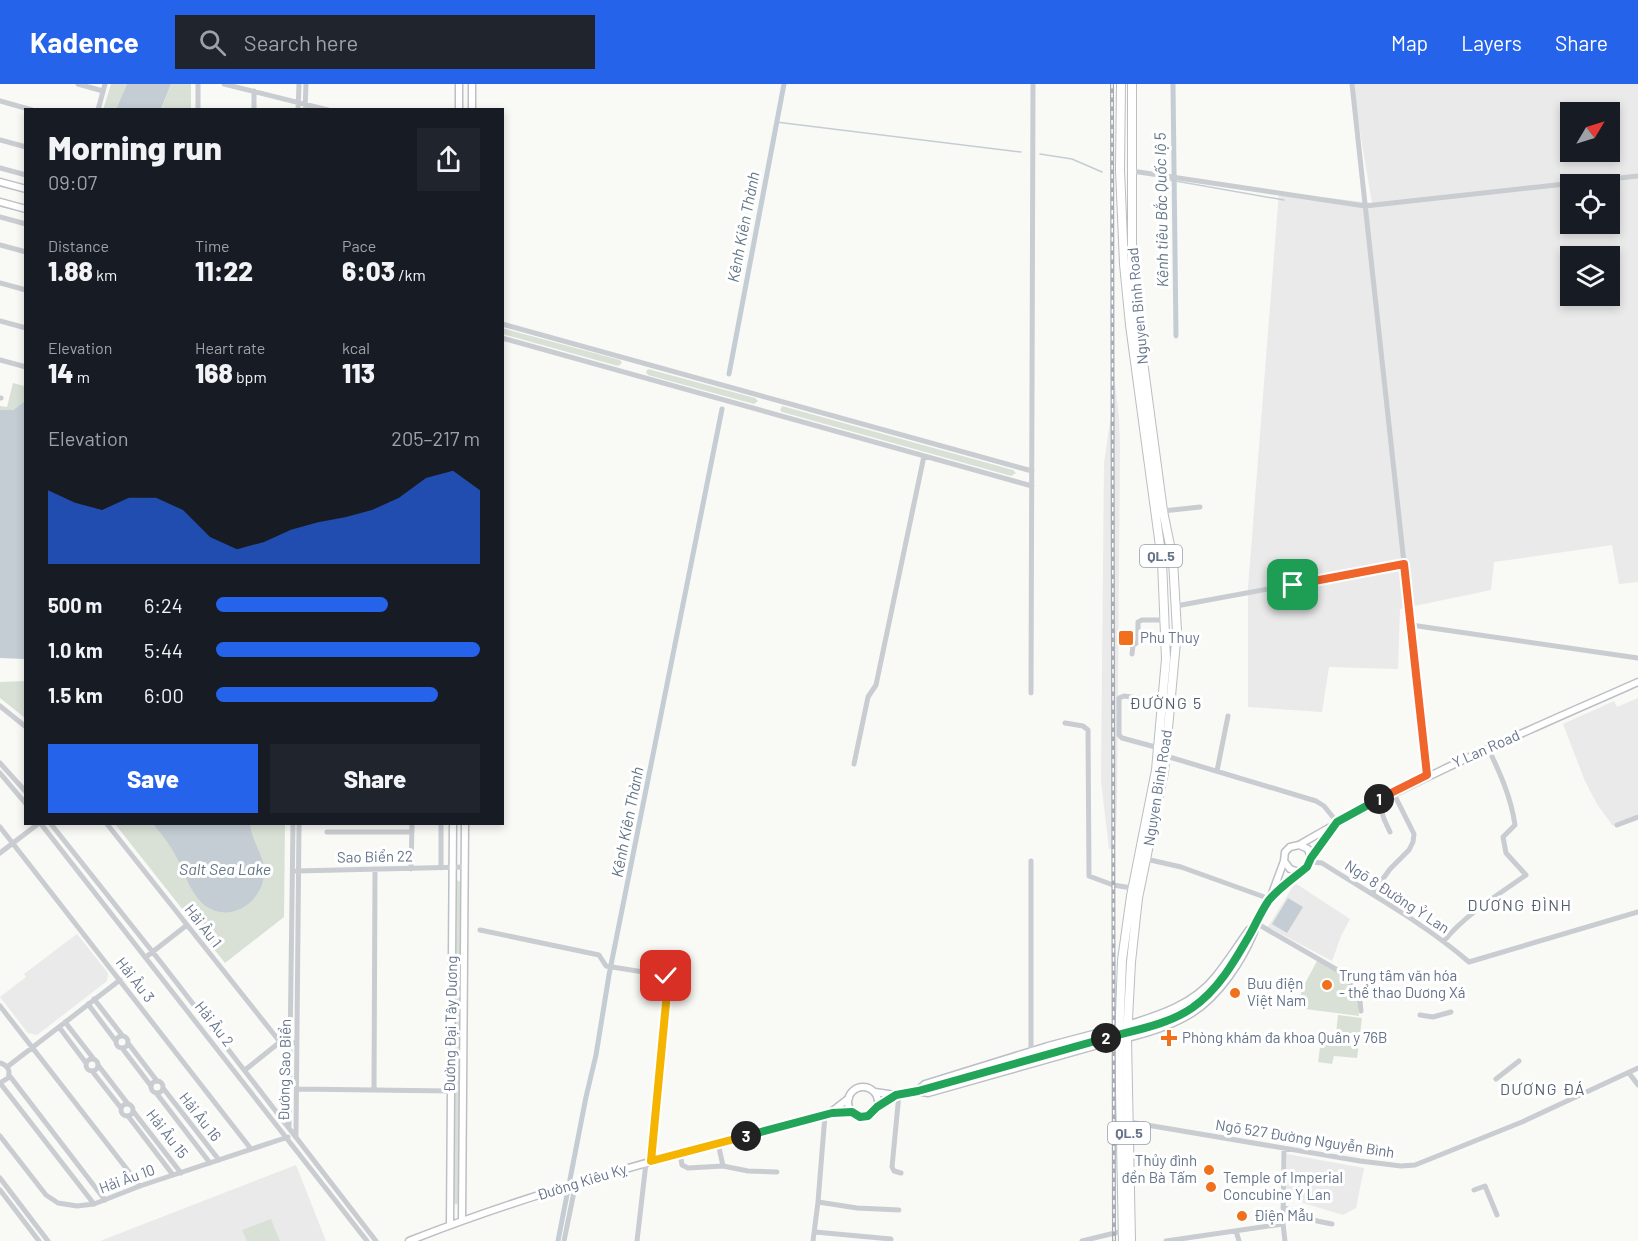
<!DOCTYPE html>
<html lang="en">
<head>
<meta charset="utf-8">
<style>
  :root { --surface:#171b24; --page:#20242c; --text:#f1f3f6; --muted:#9ea1a6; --accent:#2563eb }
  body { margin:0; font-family:Barlow,sans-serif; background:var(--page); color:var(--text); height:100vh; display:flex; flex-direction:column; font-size:22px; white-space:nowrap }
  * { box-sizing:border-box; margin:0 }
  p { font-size:20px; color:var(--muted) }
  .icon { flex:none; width:33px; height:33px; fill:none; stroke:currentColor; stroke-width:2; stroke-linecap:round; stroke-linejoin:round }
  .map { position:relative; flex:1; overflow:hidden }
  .drawer { position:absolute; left:24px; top:24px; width:480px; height:717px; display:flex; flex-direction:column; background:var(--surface); border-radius:0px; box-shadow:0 3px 9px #0003 }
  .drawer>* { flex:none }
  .needle { width:39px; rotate:52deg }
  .controls { position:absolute; left:1560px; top:18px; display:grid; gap:12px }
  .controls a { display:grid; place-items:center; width:60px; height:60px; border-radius:0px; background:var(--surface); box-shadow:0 3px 9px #0003; font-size:30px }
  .pin { position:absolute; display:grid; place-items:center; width:51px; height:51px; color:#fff; margin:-26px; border-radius:12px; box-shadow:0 3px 9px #0006 }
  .km { position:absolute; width:30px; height:30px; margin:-15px; border-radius:50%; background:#222; color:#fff; font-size:16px; line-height:30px; text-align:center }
  .round { display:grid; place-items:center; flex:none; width:63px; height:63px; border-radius:0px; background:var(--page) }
  .headline { display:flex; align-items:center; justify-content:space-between; height:102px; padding:0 24px }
  h1 { font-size:33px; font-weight:800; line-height:45px }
  .stats { display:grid; grid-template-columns:repeat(3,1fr); gap:9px; height:102px; padding:6px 24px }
  .stats div { display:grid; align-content:center }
  .stats b { font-size:26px; font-weight:800 }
  .stats small { font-size:16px; font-weight:400 }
  .stats p { font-size:16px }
  .chart { height:168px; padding:12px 24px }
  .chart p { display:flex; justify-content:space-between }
  .chart svg { width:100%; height:108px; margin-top:6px; fill:var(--accent); opacity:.7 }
  .primary-button { display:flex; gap:12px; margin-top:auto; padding:12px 24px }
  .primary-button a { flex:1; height:69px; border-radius:0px; background:var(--accent); color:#fff; font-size:24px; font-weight:800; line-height:69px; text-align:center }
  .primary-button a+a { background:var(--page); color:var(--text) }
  ul { padding:0 24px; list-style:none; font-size:20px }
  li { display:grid; grid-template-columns:96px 72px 1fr; align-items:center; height:45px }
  li i { height:15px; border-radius:8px; background:var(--accent) }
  header { display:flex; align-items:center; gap:36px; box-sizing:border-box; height:84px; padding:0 30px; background:var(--accent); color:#fff }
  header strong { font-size:28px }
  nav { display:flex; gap:33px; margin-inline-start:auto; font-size:21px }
  .search { width:420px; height:54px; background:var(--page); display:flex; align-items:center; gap:15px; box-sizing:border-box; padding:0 21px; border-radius:0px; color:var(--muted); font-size:22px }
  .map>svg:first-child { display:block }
  .built { fill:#e9eae9; fill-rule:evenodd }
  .green { fill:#d9e1d7 }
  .water { fill:#c5cdd4 }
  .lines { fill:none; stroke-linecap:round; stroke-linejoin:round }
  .stream { stroke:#c5cdd4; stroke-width:1.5 }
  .canal { stroke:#c5cdd4; stroke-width:5 }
  .major-casing { stroke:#bcbfc4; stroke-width:9 }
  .highway-casing { stroke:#bbbec2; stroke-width:10 }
  .minor { stroke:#c9ccd0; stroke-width:5 }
  .major { stroke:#fff; stroke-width:6 }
  .highway { stroke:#fff; stroke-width:8 }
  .rail-casing { stroke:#a8adb5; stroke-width:4 }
  .rail { stroke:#fff; stroke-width:1.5; stroke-dasharray:4.5; stroke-linecap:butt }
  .major-bridge-casing { stroke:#bcbfc4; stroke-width:9; stroke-linecap:butt }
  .major-bridge { stroke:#fff; stroke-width:6 }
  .split-1-casing { stroke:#fff; stroke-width:12 }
  .split-2-casing { stroke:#fff; stroke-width:12 }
  .split-3-casing { stroke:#fff; stroke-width:12 }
  .split-4-casing { stroke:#fff; stroke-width:12 }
  .split-1 { stroke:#f0652b; stroke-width:8 }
  .split-2 { stroke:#22a559; stroke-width:8 }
  .split-3 { stroke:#22a559; stroke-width:8 }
  .split-4 { stroke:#f5b400; stroke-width:8 }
  .poi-dot { fill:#f1701e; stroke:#fff; stroke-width:2 }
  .labels { text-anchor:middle; stroke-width:6; stroke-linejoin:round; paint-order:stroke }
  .shield { fill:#fff; stroke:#939ead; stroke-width:1.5 }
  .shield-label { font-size:14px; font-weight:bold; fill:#65748a }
  .street-label { font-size:15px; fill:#65748a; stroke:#fff }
  .poi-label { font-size:15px; fill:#65748a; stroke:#fff; text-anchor:start }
  .water-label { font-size:16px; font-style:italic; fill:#627685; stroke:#fff }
  .neighbourhood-label { font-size:16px; letter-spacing:1.5px; fill:#545f6e; stroke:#fff }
</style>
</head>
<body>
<header>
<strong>Kadence</strong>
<div class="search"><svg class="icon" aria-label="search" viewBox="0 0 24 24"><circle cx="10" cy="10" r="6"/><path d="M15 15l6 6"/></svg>Search here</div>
<nav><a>Map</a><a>Layers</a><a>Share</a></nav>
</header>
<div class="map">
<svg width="1638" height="1157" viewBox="0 0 1638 1157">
  <rect width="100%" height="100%" fill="#f9f9f6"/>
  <path class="built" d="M1352,0h286v498l-19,2 -7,-39 -118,17 -3,28 -91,19 -2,60 -69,-2 -7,45 -74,-5v-119l31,-396 93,11zM1570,28h40v40h-40zM1570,100h40v40h-40zM1570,172h40v40h-40z
    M1111,291h3l5,43 1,31 -3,359 -2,41h-6l-8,-68 3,-318 7,-48z
    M1638,614v117l-25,11 -16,-22 -12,-23 -22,-57 51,-23 3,6z
    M1295,799l55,36 -9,17 -9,25 -64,-34z
    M77,850l31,39 -1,8 -70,54 -9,-2 -28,-36 26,-20 -2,-3z
    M1287,1070l77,14 -8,40 -13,7 -43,-13 2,-7 -17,1z
    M296,1081l30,76h-226z"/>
  <path class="green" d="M111,0h16l-11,25 -13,1z
    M171,0h20v25l-30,1z
    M502,244l118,32 2,3 -4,3 -115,-32z
    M648,285l107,29 3,3 -4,3 -106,-29 -2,-3z
    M13,299l11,3 1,-2v17l-12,9h-13v-4l7,1z
    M782,322l231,64 3,3 -5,3 -229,-64 -2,-2z
    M25,597h1l-1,37 -25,-20v-16z
    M115,740h170l-1,93 -59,46z
    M457,796l4,2 -2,319 -3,4 -3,-4z
    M1317,877l28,15 13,28 1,12 -61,-8 4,-19z
    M1338,931l24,3 -5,40 -23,-2 -2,8 -14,-2 4,-30 14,2z
    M271,1135l9,22h-33l-5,-11z"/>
  <path class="water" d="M127,0h44l-10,25h-45z
    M25,317l1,258h-1l-25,-1v-248h13z
    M153,740h97c1,15 12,28 14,44 3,33 -36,60 -63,34 -11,-11 -17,-30 -24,-44 -7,-13 -15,-24 -24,-34z
    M1288,814l15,9 -16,26 -15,-9z"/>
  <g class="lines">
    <path class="stream" d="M776,38l245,30
      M1040,70l32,5 30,13
      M1170,96l114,20"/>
    <path class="canal" d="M1173,0l3,252
      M729,290l55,-290
      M558,1157l28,-144 10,-42 13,-80 113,-566"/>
    <defs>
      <path id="major" d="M459,26v-26
        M472,26v-26
        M0,98l26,7
        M0,118l26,7
        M1299,761l9,4 3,9
        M1284,777l6,8 9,3
        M1272,813l27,-25 8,-5 4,-9 24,-33
        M1249,851l21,-36 14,-38 1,-9 5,-5 9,-2c109,-64 224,-112 339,-163
        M1127,941c33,-10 67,-21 89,-49 12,-15 22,-31 33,-46
        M1127,954c21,-5 46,-13 65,-25 27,-17 50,-52 62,-81
        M848 1018a15 15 0 1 1 30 0a15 15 0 1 1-30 0Z
        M917,1007l8,-7 123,-38 72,-19
        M917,1007l11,2 191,-54
        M875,1008l20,3 46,-10
        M877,1023l18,-12
        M831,1028l18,-14
        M462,1136l3,-396
        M450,1141l3,-401
        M409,1157c136,-54 277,-89 419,-127l24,-2"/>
      <path id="highway" d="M1121,0l-1,86 4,94 6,61 32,236 4,98 -10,111 -25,126 -9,64 -3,81 4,200
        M1131,1157l-4,-203 4,-76 7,-64 26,-126 13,-141 -4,-71 -10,-49 -25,-187 -6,-60v-180"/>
    </defs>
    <use href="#major" class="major-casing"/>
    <use href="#highway" class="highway-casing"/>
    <path class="minor" d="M78,0l25,7
      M198,0v26
      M224,0l104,26
      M1352,0l75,691
      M0,17l32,9
      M98,26l7,-26
      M254,26v-19
      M298,26l1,-26
      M305,26l1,-26
      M0,56l26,7
      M0,84l26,7
      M1132,87l233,35 273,-30
      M0,133l26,7
      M0,161l26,7
      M0,199l26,7
      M0,237l26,7
      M502,240l530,147
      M502,254l530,148
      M0,276l26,7
      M0,314h1
      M1163,427l37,-4
      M1176,522l228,-42
      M1411,541l227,33
      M1132,570l1,-9 5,-3v-20l4,-2h24
      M1031,609l2,-609
      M1138,614l-14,-2 -5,2v37l3,3 37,10
      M0,622l26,21
      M1065,639l18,3 5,4 1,146 24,9 19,3
      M1166,672l150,45 8,5 13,16
      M0,679l26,29
      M854,680l14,-67 8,-12 48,-229
      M1217,687l11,-55
      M0,689l26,31
      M1378,716l6,19 6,13
      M41,740l326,417
      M51,740l112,141 213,276
      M107,740l173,218
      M1617,741l21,-8
      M0,743l251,322
      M327,748h85
      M0,769l38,-29
      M1146,775l35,8 89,32
      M1311,778l11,1c50,32 102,60 147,99l169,-50
      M441,784v-44
      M411,785l1,-45
      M296,787l169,-4
      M1372,810l18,-25 19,-19 4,-8 1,-8 -21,-42
      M1256,839l90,52 14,27 1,9
      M480,846l119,25 7,11 50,8 12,3 -17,184
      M1444,857c22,-27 54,-46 82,-66l-20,-22 -3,-16 12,-12c-4,-28 -15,-52 -27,-77
      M146,873l41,-32
      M94,915l28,36
      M88,920l27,36
      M0,922l140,180
      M1420,931l13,2 18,-5
      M65,938l28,36
      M59,943l27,36
      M116 958a6 6 0 1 1 12 0a6 6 0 1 1-12 0Z
      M128,959l29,38
      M122,964l29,38
      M1031,967v-190
      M86 981a6 6 0 1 1 12 0a6 6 0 1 1-12 0Z
      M0,979c7,2 11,7 8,15l-8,5
      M98,981l30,39
      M7,983l113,-87
      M245,986l35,-28 14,1
      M92,987l29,37
      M1629,989l9,12
      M9,991l96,125
      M1496,995l23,-18
      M151 1003a6 6 0 1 1 12 0a6 6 0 1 1-12 0Z
      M0,999l94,121
      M163,1004l56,72
      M297,1005l153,2
      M374,1006l1,-221
      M157,1010l53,69
      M899,1010l-7,73 2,4 7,2
      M121 1026a6 6 0 1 1 12 0a6 6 0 1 1-12 0Z
      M133,1027l48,62
      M128,1032l45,59
      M1129,1038l231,39 41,5 14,-1 107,-43 116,-54
      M289,1042l4,-302
      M296,1051l3,-311
      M0,1052l46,59 12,8 19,3 17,-2 46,-18 148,-49
      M718,1059l5,23
      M1284,1065l-1,75 2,17
      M680,1069l2,12 6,3 35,-2 25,5 29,1
      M0,1094l48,63
      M0,1106l39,51
      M1474,1106l11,-4 12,29
      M818,1118l39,6 42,2
      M1283,1123l34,14 15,3
      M1236,1147l3,10
      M815,1148l76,7
      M564,1157l12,-59
      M637,1157l9,-78
      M813,1157l5,-39 7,-87
      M1082,1157l41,-10
      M1166,1157l117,-17"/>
    <use href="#major" class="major"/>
    <use href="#highway" class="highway"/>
    <defs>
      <path id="rail" d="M1112,0l2,1157"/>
    </defs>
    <use href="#rail" class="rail-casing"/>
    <use href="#rail" class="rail"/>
    <defs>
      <path id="major-bridge" d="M941,1001l226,-64c42,-20 59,-47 82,-86"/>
    </defs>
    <use href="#major-bridge" class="major-bridge-casing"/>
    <use href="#major-bridge" class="major-bridge"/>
  </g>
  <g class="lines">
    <defs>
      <path id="split-1" d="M1293,501l111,-21 23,211 -48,24"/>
      <path id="split-2" d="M1106,954c29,-8 61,-13 86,-30 26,-18 42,-46 57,-72 7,-12 12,-25 20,-36 11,-13 26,-23 38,-33l4,-9 26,-36 42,-23"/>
      <path id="split-3" d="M746,1052l86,-23 20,-1 8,5 8,-1 9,-9 19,-12 22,-4 188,-53"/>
      <path id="split-4" d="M666,892l2,6 -17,179 95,-25"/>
    </defs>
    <use href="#split-1" class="split-1-casing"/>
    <use href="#split-2" class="split-2-casing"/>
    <use href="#split-3" class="split-3-casing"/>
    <use href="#split-4" class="split-4-casing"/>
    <use href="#split-1" class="split-1"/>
    <use href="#split-2" class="split-2"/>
    <use href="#split-3" class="split-3"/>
    <use href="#split-4" class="split-4"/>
  </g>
  <g class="poi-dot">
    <rect x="1118" y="546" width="16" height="16" rx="3"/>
    <circle cx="1327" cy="901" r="6"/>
    <circle cx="1235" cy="909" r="6"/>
    <path d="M1166 945h6v6h6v6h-6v6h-6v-6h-6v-6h6z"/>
    <circle cx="1209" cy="1086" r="6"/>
    <circle cx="1211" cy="1103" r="6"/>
    <circle cx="1242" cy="1132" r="6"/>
  </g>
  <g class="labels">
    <g class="shield">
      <rect x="1140" y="461" width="42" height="22" rx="4.5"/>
      <rect x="1108" y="1038" width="42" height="22" rx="4.5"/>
    </g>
    <g class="shield-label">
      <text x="1161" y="477">QL.5</text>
      <text x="1129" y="1054">QL.5</text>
    </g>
    <g class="street-label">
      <text transform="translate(1138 222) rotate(-95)" y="5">Nguyen Binh Road</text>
      <text transform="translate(1486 665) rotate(-24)" y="5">Y Lan Road</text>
      <text transform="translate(1158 704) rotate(-81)" y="5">Nguyen Binh Road</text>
      <text transform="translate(375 773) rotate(-1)" y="5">Sao Biển 22</text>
      <text transform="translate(1397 813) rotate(33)" y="5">Ngõ 8 Đường Ỷ Lan</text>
      <text transform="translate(203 842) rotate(52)" y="5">Hải Âu 1</text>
      <text transform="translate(135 896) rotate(52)" y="5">Hải Âu 3</text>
      <text transform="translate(214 940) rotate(52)" y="5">Hải Âu 2</text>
      <text transform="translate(451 940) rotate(-89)" y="5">Đường Đại Tây Dương</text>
      <text transform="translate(285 986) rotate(-89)" y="5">Đường Sao Biển</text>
      <text transform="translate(200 1033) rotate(52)" y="5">Hải Âu 16</text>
      <text transform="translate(167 1050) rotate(52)" y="5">Hải Âu 15</text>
      <text transform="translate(1305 1055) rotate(9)" y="5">Ngõ 527 Đường Nguyễn Bình</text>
      <text transform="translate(127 1095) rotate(-20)" y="5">Hải Âu 10</text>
      <text transform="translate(582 1098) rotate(-17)" y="5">Đường Kiêu Kỵ</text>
    </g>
    <g class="poi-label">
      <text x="1140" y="559">Phu Thuy</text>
      <text x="1339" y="897">Trung tâm văn hóa<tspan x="1339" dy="17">- thể thao Dương Xá</tspan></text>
      <text x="1247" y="905">Bưu điện<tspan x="1247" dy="17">Việt Nam</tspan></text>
      <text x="1182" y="959">Phòng khám đa khoa Quân y 76B</text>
      <text x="1197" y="1082" text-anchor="end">Thủy đình<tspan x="1197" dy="17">đền Bà Tấm</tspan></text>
      <text x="1223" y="1099">Temple of Imperial<tspan x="1223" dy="17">Concubine Y Lan</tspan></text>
      <text x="1254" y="1137">Điện Mẫu</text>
    </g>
    <g class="water-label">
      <text transform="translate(1161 126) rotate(-91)" y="6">Kênh tiêu Bắc Quốc lộ 5</text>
      <text transform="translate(743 143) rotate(-79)" y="6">Kênh Kiên Thành</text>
      <text transform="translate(627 738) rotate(-79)" y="6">Kênh Kiên Thành</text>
      <text x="225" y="791">Salt Sea Lake</text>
    </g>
    <g class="neighbourhood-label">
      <text x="1166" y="625">ĐƯỜNG 5</text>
      <text x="1520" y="827">DƯƠNG ĐÌNH</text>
      <text x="1543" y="1011">DƯƠNG ĐÁ</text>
    </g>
  </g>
</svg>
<div class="controls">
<a><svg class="needle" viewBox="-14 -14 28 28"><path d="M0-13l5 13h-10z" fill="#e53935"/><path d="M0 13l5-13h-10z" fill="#9ea1a6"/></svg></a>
<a><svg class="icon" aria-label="locate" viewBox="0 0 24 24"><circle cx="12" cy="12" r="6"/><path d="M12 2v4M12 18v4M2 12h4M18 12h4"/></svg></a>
<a><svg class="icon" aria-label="layers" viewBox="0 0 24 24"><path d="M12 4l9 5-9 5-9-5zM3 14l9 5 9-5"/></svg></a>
</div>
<div class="pin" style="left:1293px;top:501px;background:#1e9e55"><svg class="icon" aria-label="arrive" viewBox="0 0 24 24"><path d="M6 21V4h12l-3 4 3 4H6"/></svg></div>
<div class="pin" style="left:666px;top:892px;background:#d93025"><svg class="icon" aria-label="check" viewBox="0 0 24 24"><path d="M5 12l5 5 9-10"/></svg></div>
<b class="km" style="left:1379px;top:715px">1</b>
<b class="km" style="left:1106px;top:954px">2</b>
<b class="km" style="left:746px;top:1052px">3</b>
<section class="drawer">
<div class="headline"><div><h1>Morning run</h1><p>09:07</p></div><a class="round"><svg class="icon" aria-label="share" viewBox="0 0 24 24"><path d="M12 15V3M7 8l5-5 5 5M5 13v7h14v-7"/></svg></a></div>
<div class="stats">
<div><p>Distance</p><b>1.88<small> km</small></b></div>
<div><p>Time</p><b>11:22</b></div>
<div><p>Pace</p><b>6:03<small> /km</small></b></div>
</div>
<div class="stats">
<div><p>Elevation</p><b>14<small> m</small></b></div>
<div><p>Heart rate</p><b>168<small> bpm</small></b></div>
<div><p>kcal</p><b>113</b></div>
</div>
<div class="chart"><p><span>Elevation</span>205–217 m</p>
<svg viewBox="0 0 160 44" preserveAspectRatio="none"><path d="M0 44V14L10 19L20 22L30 17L40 17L50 22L60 33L70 38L80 35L90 30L100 27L110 25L120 22L130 17L140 9L150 6L160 14V44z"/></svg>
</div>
<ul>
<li><b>500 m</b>6:24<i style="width:65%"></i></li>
<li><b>1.0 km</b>5:44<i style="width:100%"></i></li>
<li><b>1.5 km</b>6:00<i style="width:84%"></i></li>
</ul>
<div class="primary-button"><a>Save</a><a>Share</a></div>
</section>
</div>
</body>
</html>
